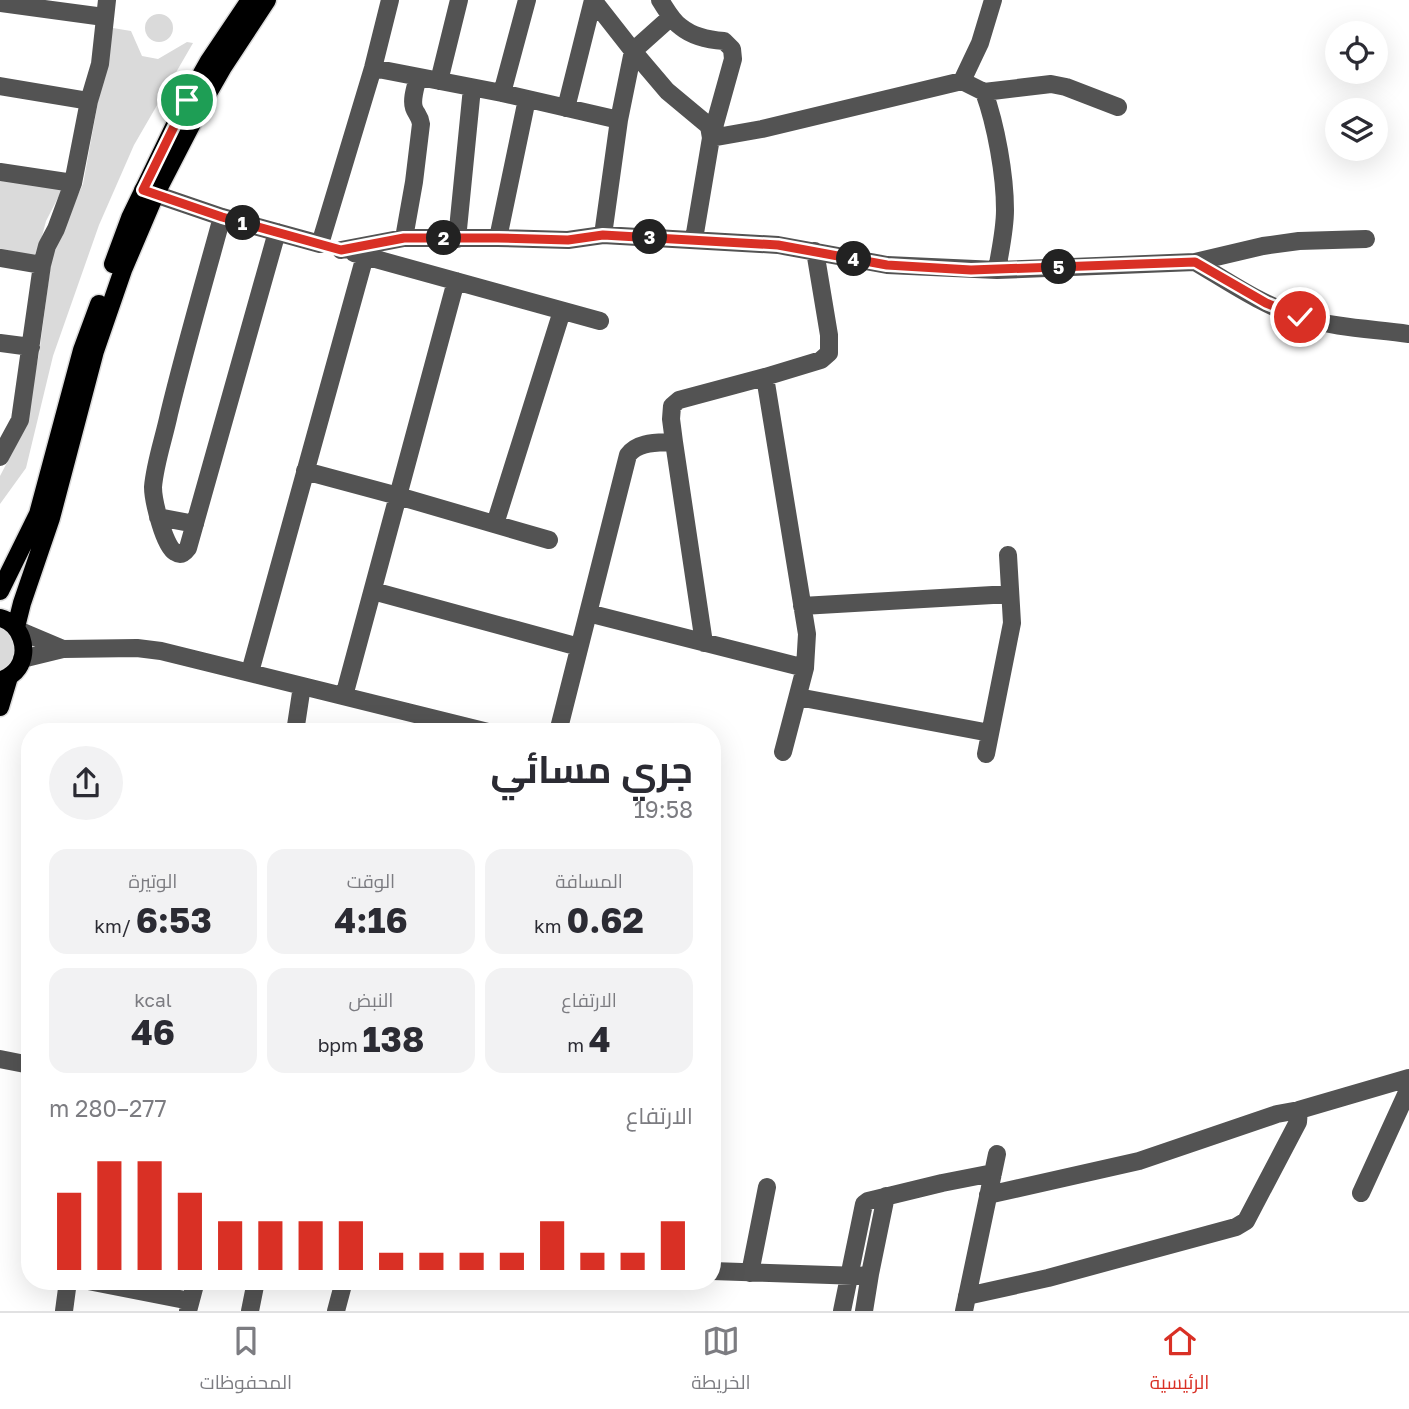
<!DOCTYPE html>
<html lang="ar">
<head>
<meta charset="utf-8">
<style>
  :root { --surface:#fff; --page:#f2f2f3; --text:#2b2b33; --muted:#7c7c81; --line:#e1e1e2; --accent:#d93025 }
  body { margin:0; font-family:"Golos Text",Cairo,sans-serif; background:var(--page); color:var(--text); direction:rtl; height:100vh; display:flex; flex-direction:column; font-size:26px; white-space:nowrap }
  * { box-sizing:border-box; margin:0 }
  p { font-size:23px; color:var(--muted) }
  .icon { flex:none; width:38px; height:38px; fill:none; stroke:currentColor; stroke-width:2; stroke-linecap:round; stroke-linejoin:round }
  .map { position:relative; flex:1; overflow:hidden; direction:ltr }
  .details { position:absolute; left:21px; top:723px; width:700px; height:567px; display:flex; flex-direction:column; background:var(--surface); border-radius:28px; box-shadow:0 7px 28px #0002; direction:rtl }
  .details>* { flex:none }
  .tools { position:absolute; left:1325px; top:21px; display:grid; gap:14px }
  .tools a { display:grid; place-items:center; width:63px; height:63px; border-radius:50%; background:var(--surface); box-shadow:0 7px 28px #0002; font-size:35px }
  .pin { position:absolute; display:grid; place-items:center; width:60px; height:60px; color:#fff; margin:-30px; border:4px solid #fff; border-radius:50%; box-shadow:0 2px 7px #0007 }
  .km { position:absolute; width:35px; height:35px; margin:-18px; border-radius:50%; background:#222; color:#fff; font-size:19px; line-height:35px; text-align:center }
  .round { display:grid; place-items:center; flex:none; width:74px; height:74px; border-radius:37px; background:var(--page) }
  .overview { display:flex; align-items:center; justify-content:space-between; height:119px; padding:0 28px }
  h1 { font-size:38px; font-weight:700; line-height:52px }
  .stats { display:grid; grid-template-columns:repeat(3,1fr); gap:10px; height:119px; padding:7px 28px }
  .stats div { display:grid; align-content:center; border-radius:18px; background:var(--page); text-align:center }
  .stats b { font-size:35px; font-weight:700 }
  .stats small { font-size:19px; font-weight:400 }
  .stats p { font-size:19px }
  .chart { height:196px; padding:14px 28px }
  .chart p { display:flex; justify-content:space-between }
  .chart svg { width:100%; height:126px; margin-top:7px; stroke:var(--accent); stroke-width:6 }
  .tab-bar { display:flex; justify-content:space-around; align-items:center; height:98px; border-top:2px solid var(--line); background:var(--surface); font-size:19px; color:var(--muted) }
  .tab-bar a { display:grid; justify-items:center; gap:4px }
  .tab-bar .selected { color:var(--accent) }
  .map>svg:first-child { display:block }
  .green { fill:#dadada }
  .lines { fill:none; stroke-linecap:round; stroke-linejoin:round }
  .major-casing { stroke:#dbdbdb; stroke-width:21 }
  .minor { stroke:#535353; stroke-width:18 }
  .major { stroke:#000; stroke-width:18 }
  .route-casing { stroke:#fff; stroke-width:14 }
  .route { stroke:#d93025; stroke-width:9 }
</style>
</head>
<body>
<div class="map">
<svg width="1409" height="1311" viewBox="0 0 1409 1311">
  <rect width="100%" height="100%" fill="#fff"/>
  <path class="green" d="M145 28a14 14 0 1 1 28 0a14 14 0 1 1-28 0Z
    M113,28l18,3 11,25 16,3 29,-17 6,1 -59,102 -35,80 -46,131 -27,112 -26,36v-28l22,-42 17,-80 14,-106 30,-64 17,-93z
    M0,178l63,10 -17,33 -10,38 -36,-5z
    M0,626l11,2 10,31 -21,14z"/>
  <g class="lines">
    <defs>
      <path id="major" d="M113,264l17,-46 57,-118 22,-39 41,-61
        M0,591l38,-77 44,-164 17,-46
        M0,618c21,5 30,32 18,50 -4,6 -11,10 -18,13
        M16,627l6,-24 29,-85 44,-167 28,-81 32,-75 48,-93 20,-35 44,-67
        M0,707l9,-30"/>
    </defs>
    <use href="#major" class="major-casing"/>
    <path class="minor" d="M593,0l40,51 -14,69 -16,115
      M660,0c6,9 12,21 21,27 11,9 29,13 43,14l8,8 1,10 -22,79 51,-9 200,-48 22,11 67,-8 15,3 52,20
      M0,3l104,14
      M671,17l-38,34 34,40 42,35 2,12 -17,101
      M373,68l129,25 117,27
      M439,81l20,-81
      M962,81l18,-38 13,-43
      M0,86l89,15
      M984,92c12,33 21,83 21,118 0,20 -5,41 -8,60
      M502,93l25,-93
      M566,108l27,-108
      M0,172l73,11
      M143,190l79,27 98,27 53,-176 17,-68
      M222,217c-18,66 -37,131 -53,197 -5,24 -14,49 -16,73 0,13 11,59 22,65 6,4 10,0 13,-4l89,-316
      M404,238l10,-56 7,-58c-1,-8 -5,-10 -7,-16 -3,-9 2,-22 4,-31
      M498,238l29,-139
      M457,239l15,-151
      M341,250l63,-12h94l70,2 35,-5 175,10 109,20 110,5 198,-8 68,-16 36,-5 67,-2
      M354,253l246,68
      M0,258l42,7
      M1195,262c34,20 68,44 106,55 34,11 73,12 108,17
      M0,343l31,4
      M765,377l42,257 -2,34 -22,84
      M0,457l20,-37 22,-155 5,-19 9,-17 17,-46 16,-82 11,-37 7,-64
      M305,471l93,25 151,44
      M158,517l37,7
      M495,524l67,-213
      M373,591l206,56
      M802,606l208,-12
      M588,613l217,55
      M18,630l45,19
      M704,643l-30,-201 -3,-23 1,-13 7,-6 86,-23 56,-17 8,-7v-18l-14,-84
      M22,659l41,-10 74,-1 24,3 327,81
      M250,672l115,-416
      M344,696l112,-415
      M798,697l192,36
      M295,732l7,-46
      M558,732l70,-277c10,-14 30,-12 46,-13
      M986,754l26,-131 -4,-68
      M0,1059l30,6
      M1361,1193l48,-105
      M988,1195l151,-34 138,-47 22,-4
      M712,1271l148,5 10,-2
      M750,1273l17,-86
      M88,1281l102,20
      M967,1296l81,-18 188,-51 10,-6 52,-99 1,-12 110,-32
      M64,1311l4,-30
      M188,1311l8,-30
      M250,1311l6,-30
      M336,1311l8,-30
      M842,1311l22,-107 4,-3 74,-18 51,-10
      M864,1311l6,-37 16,-78
      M964,1311l33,-157"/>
    <use href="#major" class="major"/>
  </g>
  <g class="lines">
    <defs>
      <path id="route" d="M187,100l-44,90 79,27 119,33 63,-12h94l70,2 35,-5 175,10 109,20 84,5 224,-8 71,41 34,14"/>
    </defs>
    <use href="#route" class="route-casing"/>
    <use href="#route" class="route"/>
  </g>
</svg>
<div class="tools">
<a><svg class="icon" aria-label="locate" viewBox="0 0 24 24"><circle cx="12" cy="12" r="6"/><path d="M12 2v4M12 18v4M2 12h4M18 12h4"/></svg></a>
<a><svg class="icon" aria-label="layers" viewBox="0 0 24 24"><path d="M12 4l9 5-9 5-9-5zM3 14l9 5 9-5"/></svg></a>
</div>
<div class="pin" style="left:187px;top:100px;background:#1e9e55"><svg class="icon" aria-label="arrive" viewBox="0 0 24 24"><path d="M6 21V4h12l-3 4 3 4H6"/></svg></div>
<div class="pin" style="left:1300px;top:317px;background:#d93025"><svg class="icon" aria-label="check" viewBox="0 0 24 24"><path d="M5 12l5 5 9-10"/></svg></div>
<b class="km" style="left:243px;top:223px">1</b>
<b class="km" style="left:444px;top:238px">2</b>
<b class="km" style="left:650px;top:237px">3</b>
<b class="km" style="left:854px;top:259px">4</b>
<b class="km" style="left:1059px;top:267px">5</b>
<section class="details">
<div class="overview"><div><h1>جري مسائي</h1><p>19:58</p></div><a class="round"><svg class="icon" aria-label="share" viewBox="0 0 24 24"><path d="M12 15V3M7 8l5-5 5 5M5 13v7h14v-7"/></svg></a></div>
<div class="stats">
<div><p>المسافة</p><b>0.62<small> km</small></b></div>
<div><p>الوقت</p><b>4:16</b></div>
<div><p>الوتيرة</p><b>6:53<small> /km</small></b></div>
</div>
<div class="stats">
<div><p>الارتفاع</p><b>4<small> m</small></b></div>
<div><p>النبض</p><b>138<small> bpm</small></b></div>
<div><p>kcal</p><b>46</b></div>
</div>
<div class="chart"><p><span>الارتفاع</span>277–280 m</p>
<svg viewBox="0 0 160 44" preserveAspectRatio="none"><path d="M5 44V17M15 44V6M25 44V6M35 44V17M45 44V27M55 44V27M65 44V27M75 44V27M85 44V38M95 44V38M105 44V38M115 44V38M125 44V27M135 44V38M145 44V38M155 44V27"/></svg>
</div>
</section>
</div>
<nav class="tab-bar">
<a class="selected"><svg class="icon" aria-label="home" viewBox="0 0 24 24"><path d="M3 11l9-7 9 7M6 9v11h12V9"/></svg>الرئيسية</a>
<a><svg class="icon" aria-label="map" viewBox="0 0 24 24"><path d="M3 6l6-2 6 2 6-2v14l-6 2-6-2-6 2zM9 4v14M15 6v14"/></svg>الخريطة</a>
<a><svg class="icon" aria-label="saved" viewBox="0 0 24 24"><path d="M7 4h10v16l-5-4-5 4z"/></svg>المحفوظات</a>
</nav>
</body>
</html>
